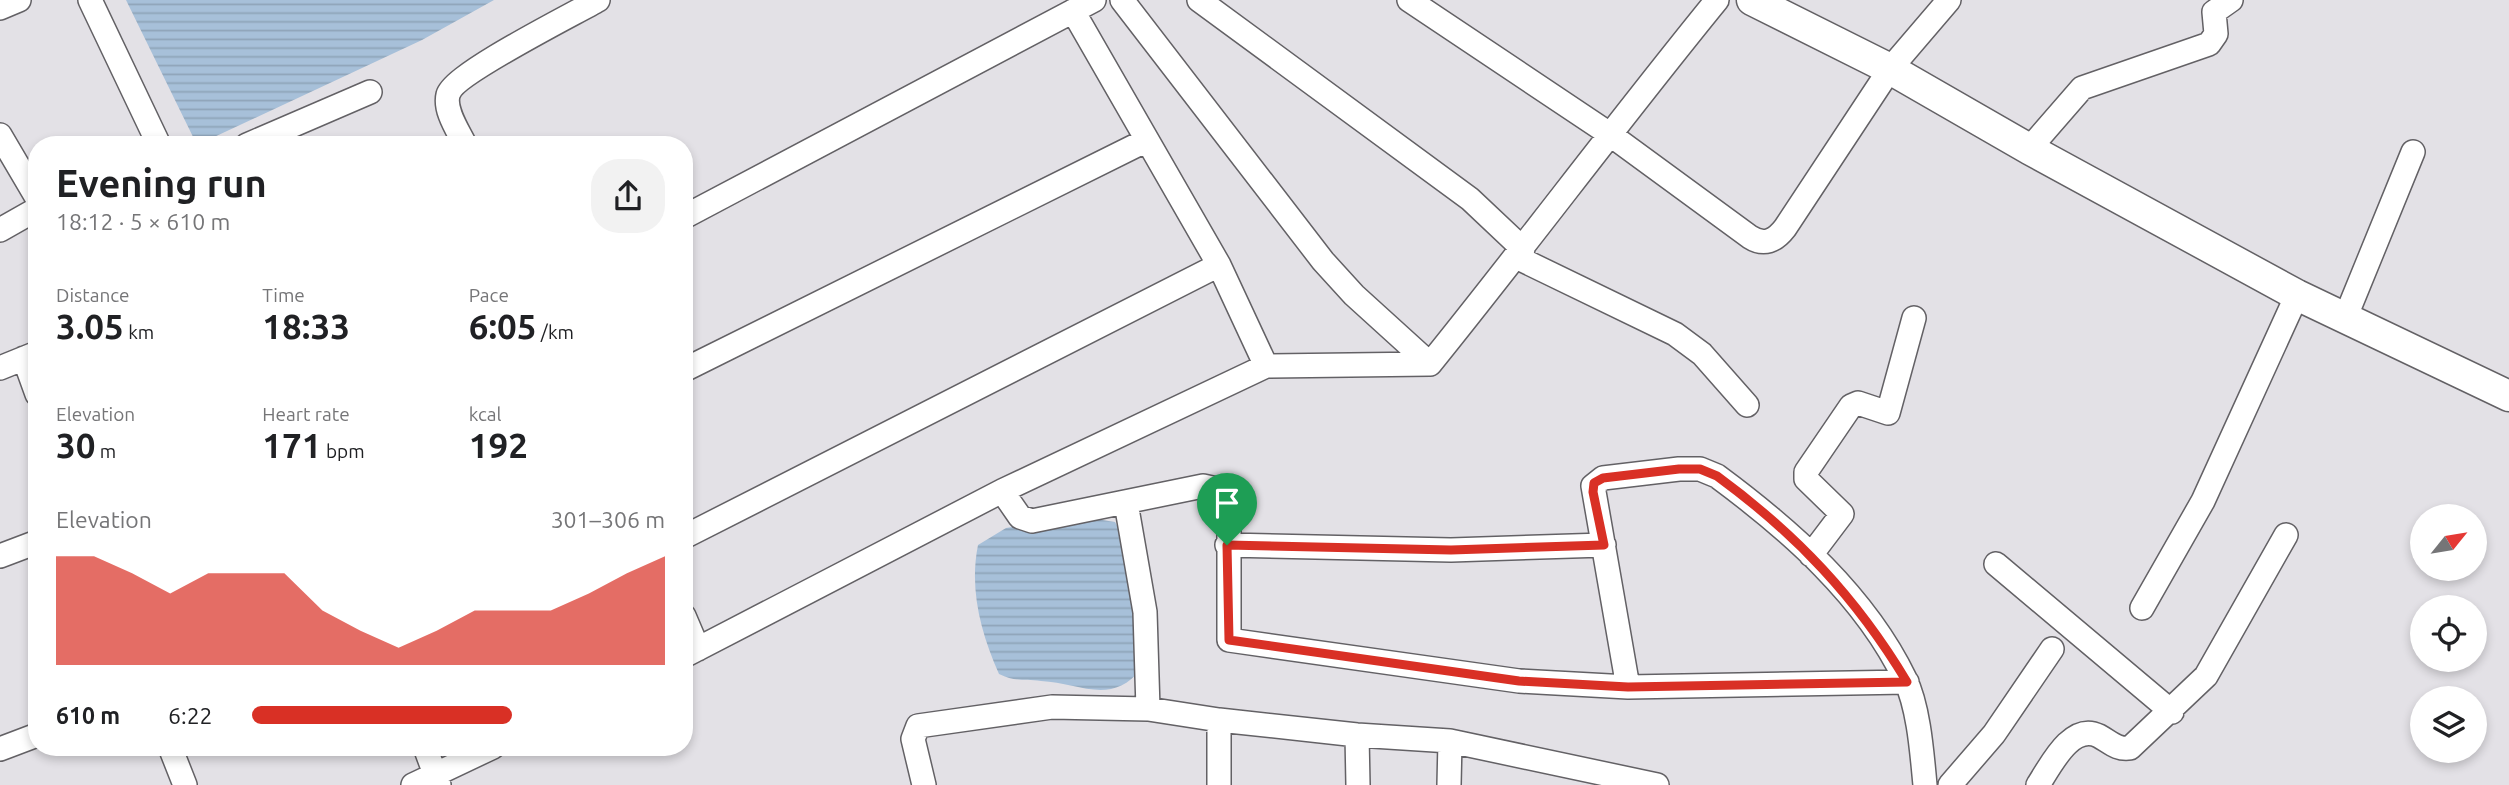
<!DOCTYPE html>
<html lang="en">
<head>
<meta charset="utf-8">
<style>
  :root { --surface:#fff; --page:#f2f2f2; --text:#202124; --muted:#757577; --accent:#d93025 }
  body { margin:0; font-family:Ubuntu,sans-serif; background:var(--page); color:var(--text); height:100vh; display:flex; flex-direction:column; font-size:26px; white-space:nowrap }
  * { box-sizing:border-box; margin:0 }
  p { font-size:23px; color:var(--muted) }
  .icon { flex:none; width:38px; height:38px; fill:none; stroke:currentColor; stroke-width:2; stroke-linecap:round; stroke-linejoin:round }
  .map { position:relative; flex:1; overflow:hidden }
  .panel { position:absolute; left:28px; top:136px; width:665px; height:620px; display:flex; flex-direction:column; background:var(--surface); border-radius:28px; box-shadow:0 4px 10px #0003 }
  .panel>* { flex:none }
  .needle { width:46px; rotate:60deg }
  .fabs { position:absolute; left:2410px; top:504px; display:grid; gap:14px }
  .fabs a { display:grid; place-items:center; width:77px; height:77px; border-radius:50%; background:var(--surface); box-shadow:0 4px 10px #0003; font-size:35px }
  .pin { position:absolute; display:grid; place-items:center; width:60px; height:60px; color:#fff; margin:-72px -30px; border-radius:50% 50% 50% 0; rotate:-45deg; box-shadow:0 0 7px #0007 }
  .pin .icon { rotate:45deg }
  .round { display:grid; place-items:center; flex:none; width:74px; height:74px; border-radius:28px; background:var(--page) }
  .overview { display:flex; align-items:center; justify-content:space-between; height:119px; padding:0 28px }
  h1 { font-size:38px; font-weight:700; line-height:52px }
  .stats { display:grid; grid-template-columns:repeat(3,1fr); gap:10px; height:119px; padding:7px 28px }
  .stats div { display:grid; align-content:center }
  .stats b { font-size:35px; font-weight:700 }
  .stats small { font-size:19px; font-weight:400 }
  .stats p { font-size:19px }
  .chart { height:196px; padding:14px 28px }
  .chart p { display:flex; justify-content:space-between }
  .chart svg { width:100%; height:126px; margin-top:7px; fill:var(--accent); opacity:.7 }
  ul { padding:0 28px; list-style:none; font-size:23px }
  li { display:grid; grid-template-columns:112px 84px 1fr; align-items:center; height:52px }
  li i { height:18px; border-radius:9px; background:var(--accent) }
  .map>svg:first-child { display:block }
  .water { fill:url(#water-rules) }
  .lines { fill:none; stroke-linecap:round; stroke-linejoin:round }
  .minor-casing { stroke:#636165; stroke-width:26 }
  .major-casing { stroke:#636165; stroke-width:33 }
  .minor { stroke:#fff; stroke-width:23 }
  .major { stroke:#fff; stroke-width:30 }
  .route-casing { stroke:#fff; stroke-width:14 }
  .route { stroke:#d93025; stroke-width:9 }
</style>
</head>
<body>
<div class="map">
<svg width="2509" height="785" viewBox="0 0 2509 785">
  <defs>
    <pattern id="water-rules" width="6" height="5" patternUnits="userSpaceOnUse" patternTransform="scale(1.75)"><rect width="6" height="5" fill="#a7c0d9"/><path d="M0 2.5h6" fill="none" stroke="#8fa4b9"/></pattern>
  </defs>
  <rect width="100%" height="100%" fill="#e3e1e6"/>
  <path class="water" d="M126,0h368l-72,40 -225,105z
    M1077,516l38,6 12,22 14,125c-29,37 -62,14 -100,12 -17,-2 -26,1 -42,-7 -18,-41 -30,-84 -21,-129l28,-17z"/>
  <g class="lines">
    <defs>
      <path id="minor" d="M90,0l69,145
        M1122,0l201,261 31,34 76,69
        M1199,0l271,199 53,50
        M1409,0l199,133 142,104c14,9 25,4 35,-9l105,-159 59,-69
        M0,8l19,-8
        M1073,11l146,254 47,101
        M0,135l37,63
        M247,145l123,-53
        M465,145c-6,-13 -21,-34 -17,-50 5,-21 126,-81 150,-95
        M2029,149l53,-61 127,-44 7,-10 -2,-22 17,-12
        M684,217l410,-217
        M0,230l37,-21
        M1516,257l159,77 27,20 45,51
        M2346,316l67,-164
        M24,358l13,36
        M0,368l37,-15
        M684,370l463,-230
        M1002,491l18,26 12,4 171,-35 18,4 8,16v134l290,41 109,6 279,-5
        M1126,503l19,109 3,97
        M684,537l535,-272
        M1227,545l224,5 153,-5
        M1811,555l31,-41 -36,-35v-7l45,-66 7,-3 30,10 26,-95
        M0,556l37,-14
        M1996,564l176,148
        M2142,608l61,-107 94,-206
        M684,616l14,33
        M684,656l318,-165 264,-125 164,-2c97,-120 189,-244 287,-364
        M1628,687l-35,-201 10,-8 76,-9h21l17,7c73,54 148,120 188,203 14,29 17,75 20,106
        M1357,735l1,50
        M170,747l15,38
        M425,747l14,38
        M0,749l37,-14
        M413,785l80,-38
        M924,785l-11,-46 5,-13 134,-19 96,2 71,11 138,15 93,6 207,44
        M1219,785v-65
        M1449,785l1,-44
        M1950,785l44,-51 58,-85
        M2038,785c12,-18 33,-63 61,-49 11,6 18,14 31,12l76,-72 80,-141"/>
      <path id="major" d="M1752,0l138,69 139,80 268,146 212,101"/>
    </defs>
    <use href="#minor" class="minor-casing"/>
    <use href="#major" class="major-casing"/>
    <use href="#minor" class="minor"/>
    <use href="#major" class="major"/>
  </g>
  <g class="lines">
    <defs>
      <path id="route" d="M1679,469h21l17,7c79,58 139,121 190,206l-279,5 -109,-6 -290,-41 -2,-95 224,5 153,-5 -11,-53 1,-9 9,-5z"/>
    </defs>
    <use href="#route" class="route-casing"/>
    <use href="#route" class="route"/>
  </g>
</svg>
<div class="fabs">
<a><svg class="needle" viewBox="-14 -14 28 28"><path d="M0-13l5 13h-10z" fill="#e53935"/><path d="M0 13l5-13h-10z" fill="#757577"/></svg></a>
<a><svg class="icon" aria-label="locate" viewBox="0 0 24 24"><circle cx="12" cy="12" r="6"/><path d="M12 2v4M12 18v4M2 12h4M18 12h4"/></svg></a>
<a><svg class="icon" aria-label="layers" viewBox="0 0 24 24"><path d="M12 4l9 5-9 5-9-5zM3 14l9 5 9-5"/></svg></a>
</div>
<div class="pin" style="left:1227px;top:545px;background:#1e9e55"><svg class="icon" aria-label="arrive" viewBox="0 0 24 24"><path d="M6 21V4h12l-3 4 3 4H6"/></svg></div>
<section class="panel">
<div class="overview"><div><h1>Evening run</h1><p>18:12 · 5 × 610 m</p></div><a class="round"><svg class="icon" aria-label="share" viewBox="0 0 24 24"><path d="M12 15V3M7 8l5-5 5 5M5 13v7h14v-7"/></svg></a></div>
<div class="stats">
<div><p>Distance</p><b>3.05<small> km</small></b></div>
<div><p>Time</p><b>18:33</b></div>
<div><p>Pace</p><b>6:05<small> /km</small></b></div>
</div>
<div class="stats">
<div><p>Elevation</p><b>30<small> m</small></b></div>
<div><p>Heart rate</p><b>171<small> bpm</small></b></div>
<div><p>kcal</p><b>192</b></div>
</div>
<div class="chart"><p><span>Elevation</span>301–306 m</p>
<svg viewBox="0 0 160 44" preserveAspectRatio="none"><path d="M0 44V6L10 6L20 12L30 19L40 12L50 12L60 12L70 25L80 32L90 38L100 32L110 25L120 25L130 25L140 19L150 12L160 6V44z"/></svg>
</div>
<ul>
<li><b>610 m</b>6:22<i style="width:63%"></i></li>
</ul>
</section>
</div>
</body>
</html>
